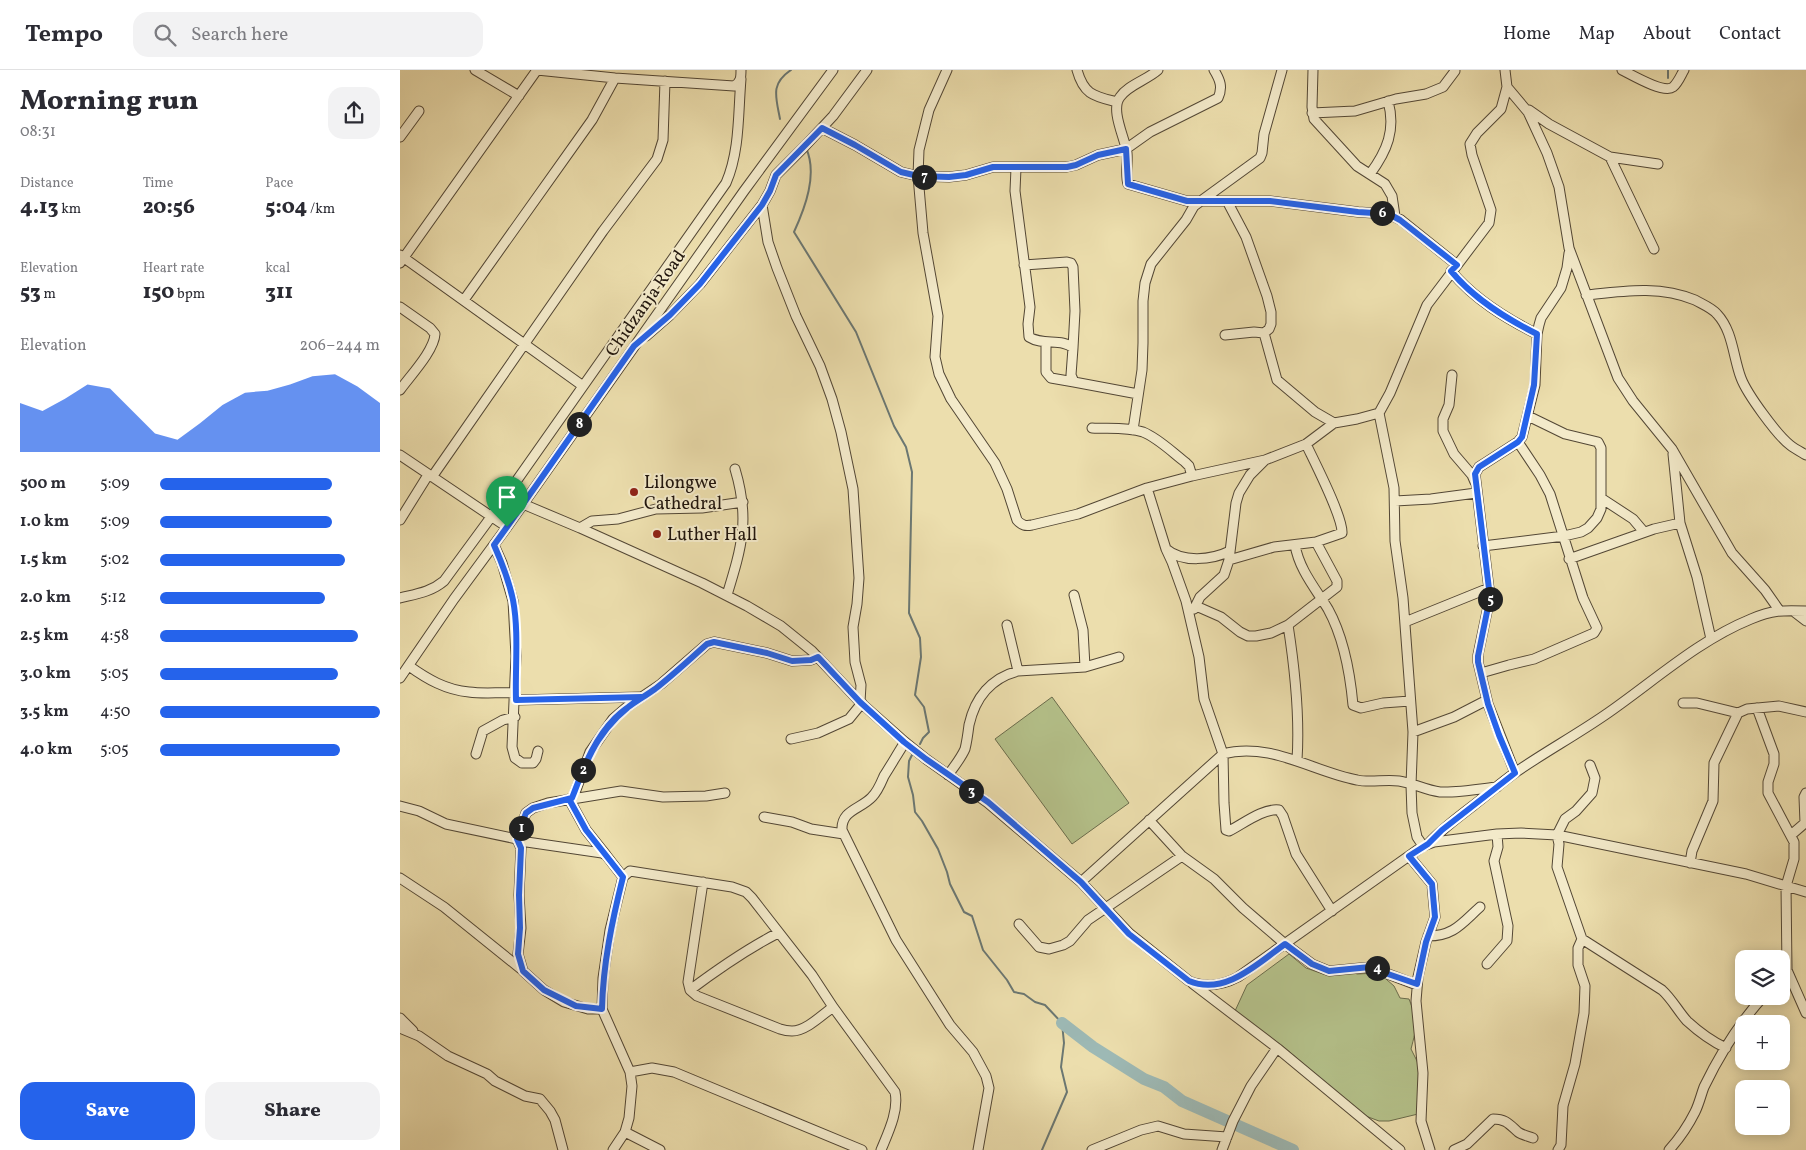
<!DOCTYPE html>
<html lang="en">
<head>
<meta charset="utf-8">
<style>
  :root { --surface:#fff; --page:#f2f2f3; --text:#2b2b33; --muted:#7c7c81; --line:#e1e1e2; --accent:#2563eb }
  body { margin:0; font-family:Vollkorn,serif; background:var(--page); color:var(--text); height:100vh; display:flex; flex-direction:column; font-size:19px; white-space:nowrap }
  * { box-sizing:border-box; margin:0 }
  p { font-size:16px; color:var(--muted) }
  .icon { flex:none; width:28px; height:28px; fill:none; stroke:currentColor; stroke-width:2; stroke-linecap:round; stroke-linejoin:round }
  .map { position:relative; flex:1; overflow:hidden }
  .sheet { display:flex; flex-direction:column; background:var(--surface); width:400px }
  .sheet>* { flex:none }
  .fabs { position:absolute; left:1335px; top:880px; display:grid; gap:10px }
  .fabs a { display:grid; place-items:center; width:55px; height:55px; border-radius:10px; background:var(--surface); box-shadow:0 2px 12px #0003; font-size:25px }
  .pin { position:absolute; display:grid; place-items:center; width:42px; height:42px; color:#fff; margin:-51px -21px; border-radius:50% 50% 50% 0; rotate:-45deg; box-shadow:0 0 5px #0007 }
  .pin .icon { rotate:45deg }
  .km { position:absolute; width:25px; height:25px; margin:-12px; border-radius:50%; background:#222; color:#fff; font-size:14px; line-height:25px; text-align:center }
  .round { display:grid; place-items:center; flex:none; width:52px; height:52px; border-radius:15px; background:var(--page) }
  .headline { display:flex; align-items:center; justify-content:space-between; height:85px; padding:0 20px }
  h1 { font-size:28px; font-weight:800; line-height:38px }
  .stats { display:grid; grid-template-columns:repeat(3,1fr); gap:8px; height:85px; padding:5px 20px }
  .stats div { display:grid; align-content:center }
  .stats b { font-size:21px; font-weight:800 }
  .stats small { font-size:14px; font-weight:400 }
  .stats p { font-size:14px }
  .chart { height:140px; padding:10px 20px }
  .chart p { display:flex; justify-content:space-between }
  .chart svg { width:100%; height:90px; margin-top:5px; fill:var(--accent); opacity:.7 }
  .cta { display:flex; gap:10px; margin-top:auto; padding:10px 20px }
  .cta a { flex:1; height:58px; border-radius:15px; background:var(--accent); color:#fff; font-size:20px; font-weight:800; line-height:58px; text-align:center }
  .cta a+a { background:var(--page); color:var(--text) }
  ul { padding:0 20px; list-style:none; font-size:16px }
  li { display:grid; grid-template-columns:80px 60px 1fr; align-items:center; height:38px }
  li i { height:12px; border-radius:6px; background:var(--accent) }
  header { display:flex; align-items:center; gap:30px; box-sizing:border-box; height:70px; padding:0 25px; background:var(--surface); border-bottom:1px solid var(--line) }
  header strong { font-size:24px }
  nav { display:flex; gap:28px; margin-inline-start:auto; font-size:18px }
  .search { width:350px; height:45px; background:var(--page); display:flex; align-items:center; gap:12px; box-sizing:border-box; padding:0 18px; border-radius:15px; color:var(--muted); font-size:19px }
  main { display:flex; flex:1; min-height:0 }
  .map>svg:first-child { display:block }
  .green { fill:#b5c28b; stroke:#6a6c4c }
  .lines { fill:none; stroke-linecap:round; stroke-linejoin:round }
  .stream { stroke:#6b7772; stroke-width:2 }
  .river { stroke:#9db9b5; stroke-width:12 }
  .minor-casing { stroke:#534735; stroke-width:11 }
  .minor { stroke:#f3eaca; stroke-width:9 }
  .route-casing { stroke:#fff; stroke-width:10 }
  .route { stroke:#2563eb; stroke-width:6 }
  .poi-dot { fill:#8f2418; stroke:#f3eaca; stroke-width:2 }
  .labels { text-anchor:middle; stroke-width:4; stroke-linejoin:round; paint-order:stroke }
  .street-label { font-size:18px; fill:#20150d; stroke:#f3eaca }
  .poi-label { font-size:18px; fill:#20150d; stroke:#f3eaca; text-anchor:start }
</style>
</head>
<body>
<header>
<strong>Tempo</strong>
<div class="search"><svg class="icon" aria-label="search" viewBox="0 0 24 24"><circle cx="10" cy="10" r="6"/><path d="M15 15l6 6"/></svg>Search here</div>
<nav><a>Home</a><a>Map</a><a>About</a><a>Contact</a></nav>
</header>
<main>
<section class="sheet">
<div class="headline"><div><h1>Morning run</h1><p>08:31</p></div><a class="round"><svg class="icon" aria-label="share" viewBox="0 0 24 24"><path d="M12 15V3M7 8l5-5 5 5M5 13v7h14v-7"/></svg></a></div>
<div class="stats">
<div><p>Distance</p><b>4.13<small> km</small></b></div>
<div><p>Time</p><b>20:56</b></div>
<div><p>Pace</p><b>5:04<small> /km</small></b></div>
</div>
<div class="stats">
<div><p>Elevation</p><b>53<small> m</small></b></div>
<div><p>Heart rate</p><b>150<small> bpm</small></b></div>
<div><p>kcal</p><b>311</b></div>
</div>
<div class="chart"><p><span>Elevation</span>206–244 m</p>
<svg viewBox="0 0 160 44" preserveAspectRatio="none"><path d="M0 44V20L10 24L20 18L30 11L40 13L50 24L60 35L70 38L80 30L90 21L100 15L110 14L120 11L130 7L140 6L150 12L160 20V44z"/></svg>
</div>
<ul>
<li><b>500 m</b>5:09<i style="width:78%"></i></li>
<li><b>1.0 km</b>5:09<i style="width:78%"></i></li>
<li><b>1.5 km</b>5:02<i style="width:84%"></i></li>
<li><b>2.0 km</b>5:12<i style="width:75%"></i></li>
<li><b>2.5 km</b>4:58<i style="width:90%"></i></li>
<li><b>3.0 km</b>5:05<i style="width:81%"></i></li>
<li><b>3.5 km</b>4:50<i style="width:100%"></i></li>
<li><b>4.0 km</b>5:05<i style="width:82%"></i></li>
</ul>
<div class="cta"><a>Save</a><a>Share</a></div>
</section>
<div class="map">
<svg width="1406" height="1080" viewBox="0 0 1406 1080">
  <rect width="100%" height="100%" fill="#ecdead"/>
  <filter id="stains"><feTurbulence type="fractalNoise" baseFrequency=".004" numOctaves="4"/><feColorMatrix values="0 0 0 0 .2 0 0 0 0 .09 0 0 0 0 .02 0 0 0 .5 -.17"/></filter>
  <radialGradient id="worn" r=".72"><stop offset=".6" stop-color="#630" stop-opacity="0"/><stop offset="1" stop-color="#630" stop-opacity=".3"/></radialGradient>
  <path class="green" d="M652,627l77,106 -57,41 -77,-105z
    M889,884l17,14 17,6 26,-4 8,4 22,-1 15,13 6,12 9,1c9,23 8,27 2,50l8,16 -1,49 -29,7h-10l-16,-6 -78,-67 -50,-37 12,-26z"/>
  <g class="lines">
    <path class="stream" d="M1268,0v8
      M380,49c-4,-22 -10,-35 11,-49
      M406,78c12,26 -1,60 -12,84l62,100 38,94 12,21 6,25 -3,141 11,25 1,19 -6,38 9,12 5,25 -6,6 -3,6
      M513,683l-4,8 -1,16 5,18 2,17 7,9 16,28 9,23 3,12 14,28 8,4 11,34 24,30 7,12 10,2 11,8 10,3 17,18 2,20 -3,24 6,25 -25,58"/>
    <path class="river" d="M662,953l31,24 51,32 20,8 18,14 111,49"/>
    <defs>
      <path id="minor" d="M75,0l44,26
        M137,0l78,8 119,8c7,-4 7,-9 7,-16
        M547,0l-18,40 -10,40 -1,26 5,57 15,83 -3,41 4,17 12,25 44,64 12,26 10,31c5,6 9,6 15,5l46,-11 69,-26 45,-12 73,-16 41,-16 28,-21 23,-4 22,-6 11,-20 37,-88 62,-82 2,-13 -19,-55 -2,-11 7,-11 24,-24 6,-22
        M677,0c7,25 17,26 40,32
        M758,0c-11,10 -30,15 -38,27 -10,13 5,41 7,56 1,10 -2,22 1,31l59,17h83l88,11 31,2 12,6 56,45
        M913,0l-1,37 2,12 43,47 28,18 7,12 3,20
        M1105,0l2,17 21,25 19,41 12,34 10,61 49,130 15,23 39,48 60,104 33,37 14,20
        M1222,0c10,5 42,24 51,17 5,-4 8,-12 11,-17
        M1129,40l20,14 61,33 48,7
        M912,43l43,-2 41,-12 30,-5 17,-7 12,-16
        M422,58l33,17 46,27 17,4 31,1 17,-2 27,-8h74l9,-2 22,-10 28,-6 24,-17 68,-34c5,-11 2,-18 -4,-28
        M0,67l19,-26
        M1210,87l44,92
        M616,98l-1,23 15,116 -2,17 1,13c14,9 33,1 44,11l-2,27 3,7 64,12
        M970,104c17,-23 26,-44 18,-73
        M362,135l6,37 9,26 19,48 24,50 12,33 9,33 12,57 6,89 -2,26 -4,23 2,35 6,23 -1,17
        M0,185l183,131
        M0,193l137,-193
        M624,195l43,-3 4,1 2,4 2,44 -2,37
        M1051,201c23,28 54,47 86,63
        M1186,225c37,-4 74,-10 109,5 7,4 17,8 22,14 16,17 16,43 24,64 6,16 36,57 49,67 5,4 11,7 16,10
        M64,230l128,-180 23,-42
        M0,237l30,21 5,6c-1,17 -25,42 -35,56
        M864,263l13,47 38,32 19,11
        M825,265l29,-3 10,1 5,-4 2,-5v-12l-4,-16 -21,-59 -19,-36
        M246,266l24,-21 30,-31 62,-79 8,-14 6,-16 29,-29 28,-30 34,-46
        M646,273v29l5,6 23,4
        M1052,305l-3,30 -6,14v12l11,23 18,21 3,7
        M979,343l15,75 1,53 8,57 10,134 -2,53 1,28 5,24 6,9
        M692,358c16,1 35,-1 51,4 15,6 29,20 42,30l4,4 3,10
        M733,360l9,-60 1,-27v-42l2,-18 6,-19 35,-44 8,-14 66,-48 2,-5 2,-19 18,-64
        M1273,384l7,69 17,54 14,62
        M0,385l107,72
        M32,407l171,-246 54,-72 6,-19 2,-59
        M747,418l19,61 6,13 14,39 13,56 5,42 19,55 1,49 2,27 3,1c14,-7 34,-23 50,-21l4,6 13,38 36,57
        M1201,428l32,21 11,13
        M995,431l36,-2 45,-6
        M123,434l57,24 122,55 45,23 34,20 31,25 48,51 45,40 21,17 62,44 93,79 48,51 60,48c17,7 32,5 49,-4l185,-131 11,-4 63,-8 24,-1 36,2 189,39 60,18
        M0,450l28,-45
        M180,458l12,-7 26,-2 38,-10 46,-1 41,-6
        M94,475l8,18 11,38 3,55 -4,91 3,11 7,5h11l3,-4 2,-8
        M895,475c4,24 20,43 33,64 16,29 22,63 25,96l8,3 22,-5 27,-2
        M1083,476l81,-10 17,-4 7,-4 9,-10 4,-9v-61l-3,-6 -33,-8 -37,-18
        M766,479c16,14 46,11 64,2
        M1169,489l85,-30 26,-6
        M829,490l45,-13 42,-5 26,-9c1,-16 -28,-72 -36,-89
        M327,525c15,-49 23,-76 8,-126
        M674,525l9,35 2,37
        M0,528c16,-4 31,-6 44,-17l47,-64 235,-334c14,-32 12,-70 15,-104
        M796,536l25,11 19,15 8,4h8l15,-3 17,-8 49,-38v-6l-21,-39
        M794,539l6,-12 24,-22 5,-15 7,-57 3,-10 11,-18 14,-14
        M1393,541l13,10
        M1005,552l84,-34
        M607,555l11,46
        M888,555c7,45 12,90 9,135
        M9,596c18,13 37,24 60,26 15,2 31,0 46,1
        M1081,603l28,-8 25,-6 60,-26 3,-5 -14,-30 -33,-104 -10,-19 -22,-33
        M0,608l54,-79 53,-72 237,-336 89,-121
        M116,630l124,-3
        M1283,633h14l41,10
        M1357,638l17,46v10l-6,18v11l26,49v17l-8,27 1,84 19,43
        M1013,662l41,-15 33,-17
        M391,669l27,-6 31,-14 13,-16
        M505,672c-7,11 -14,23 -21,34 -3,7 -6,15 -12,21 -11,12 -31,13 -30,33l54,110 54,85 23,27 13,24 3,12 -11,62
        M76,684l7,-23 20,-11 12,-3
        M1115,703l-27,-69 -10,-42v-7l12,-58 -15,-123 4,-7 39,-25 4,-5 13,-52 2,-51 2,-9 2,-7 20,-30 6,-20 2,-15
        M548,705c6,-8 13,-17 17,-26 2,-8 3,-16 4,-24 6,-27 22,-47 49,-54l67,-4 34,-10
        M173,728l17,-46 23,-33 14,-12 34,-23 46,-40 7,-2 53,11 25,8 19,-1 7,-3
        M169,729l17,31 20,25
        M0,736l19,5 27,13 71,15 4,9 -2,47 2,33 -3,26 5,17 21,19 20,12 24,7h14
        M364,747l28,5 19,7 33,5
        M749,750l33,36 32,23 29,29 42,36 27,20 17,7 42,-4 8,1 9,6 29,11
        M1391,765l14,-12 -1,-26 2,-4
        M117,769l9,-26 7,-5 15,-5 73,-12 42,6 43,-1 19,-3
        M120,771l82,12 4,2 17,22
        M1028,774c14,-15 30,-27 46,-39 14,-11 28,-23 42,-33 29,-20 60,-37 89,-57 48,-33 92,-74 146,-96 21,-9 32,-9 55,-8
        M1009,786l23,28 3,33 -9,25 -8,35 -2,24 7,72 -2,48 9,29
        M1290,793l2,-12 21,-50 1,-38 24,-50 9,-4 32,-3 27,6
        M0,808l44,29 77,62
        M303,812l-15,100 2,8 7,6 83,33c3,1 8,2 12,2 14,0 30,-16 41,-24
        M681,812l142,-128c46,-13 91,18 134,26 13,3 28,-1 42,1 14,2 26,9 41,11 16,1 40,-3 57,-5
        M619,854l20,23 10,2 14,-4 7,-4 18,-21 94,-64
        M1028,866c26,0 34,-13 52,-29
        M1182,869l80,51c10,9 16,21 25,31 12,11 24,20 39,27
        M1087,894l20,-23 1,-15 -14,-65 4,-14 -1,-13
        M793,914l84,64 123,102
        M290,920c28,-21 57,-41 88,-57
        M0,948l13,13
        M0,958l19,8 29,20 39,18 8,7 30,15 15,3 10,12 5,9 8,30
        M230,1002l22,-4 22,4 188,78
        M225,1062l35,18
        M213,1080l12,-18 4,-14 3,-32 -2,-14 -28,-63 1,-31 7,-48 13,-53 7,-6 102,16 14,5 6,6 60,77 21,32 62,85c4,19 -7,41 -14,58
        M692,1080l49,-20 17,-4 26,8 43,3
        M822,1080l11,-29 18,-35 26,-38
        M1054,1080l13,-6 26,-25c13,0 16,5 25,13 4,3 10,4 15,6
        M1158,1080l3,-5 2,-39 12,-42 9,-51 1,-27 -7,-21v-17l4,-9 -25,-72 2,-23 -2,-9 8,-16 11,-8 16,-18 3,-15 -5,-13
        M1269,1080c10,-11 19,-24 26,-38 4,-8 6,-17 9,-25 16,-33 35,-64 60,-91"/>
    </defs>
    <use href="#minor" class="minor-casing"/>
    <use href="#minor" class="minor"/>
  </g>
  <g class="lines">
    <defs>
      <path id="route" d="M107,457l-13,18c8,18 15,36 19,55 6,32 2,67 3,100l126,-3c-41,27 -53,56 -70,101l-39,10 -7,5 -2,5 -7,21 4,9 -2,47 1,33 -2,26 5,17 21,19 32,16 26,3c1,-45 10,-88 21,-132l-37,-47 -17,-31 3,-1c11,-28 21,-58 43,-80 12,-12 26,-19 40,-29 18,-14 35,-30 52,-45l7,-2 53,11 25,8 19,-1 7,-3 42,45 44,40 22,17 62,43 93,80 48,52 60,47c36,15 68,-17 96,-37l27,20 17,7 41,-4 9,1 9,6 29,10 9,-42 9,-25 -3,-33 -23,-28 19,-12 14,-14 73,-57 -16,-38 -11,-31 -10,-42v-6l12,-59 -15,-123 4,-7 39,-25 4,-5 12,-52 3,-51c-32,-16 -63,-35 -86,-63l6,-6 -57,-45 -11,-6 -31,-2 -88,-11h-83l-59,-17 -2,-35 -28,6 -22,10 -9,2h-74l-27,8 -17,2 -31,-1 -17,-4 -46,-27 -33,-17 -46,47 -6,16 -8,14 -62,79 -30,31 -36,31 -127,181"/>
    </defs>
    <use href="#route" class="route-casing"/>
    <use href="#route" class="route"/>
  </g>
  <g class="poi-dot">
    <circle cx="234" cy="422" r="5"/>
    <circle cx="257" cy="464" r="5"/>
  </g>
  <g class="labels">
    <g class="street-label">
      <text transform="translate(245 233) rotate(-55)" y="6">Chidzanja Road</text>
    </g>
    <g class="poi-label">
      <text x="244" y="418">Lilongwe<tspan x="244" dy="21">Cathedral</tspan></text>
      <text x="267" y="470">Luther Hall</text>
    </g>
  </g>
  <rect width="100%" height="100%" filter="url(#stains)"/>
  <rect width="100%" height="100%" fill="url(#worn)"/>
</svg>
<div class="fabs">
<a><svg class="icon" aria-label="layers" viewBox="0 0 24 24"><path d="M12 4l9 5-9 5-9-5zM3 14l9 5 9-5"/></svg></a>
<a>+</a>
<a>−</a>
</div>
<div class="pin" style="left:107px;top:457px;background:#1e9e55"><svg class="icon" aria-label="arrive" viewBox="0 0 24 24"><path d="M6 21V4h12l-3 4 3 4H6"/></svg></div>
<b class="km" style="left:121px;top:758px">1</b>
<b class="km" style="left:183px;top:700px">2</b>
<b class="km" style="left:571px;top:721px">3</b>
<b class="km" style="left:977px;top:898px">4</b>
<b class="km" style="left:1090px;top:529px">5</b>
<b class="km" style="left:982px;top:143px">6</b>
<b class="km" style="left:524px;top:107px">7</b>
<b class="km" style="left:179px;top:354px">8</b>
</div>
</main>
</body>
</html>
